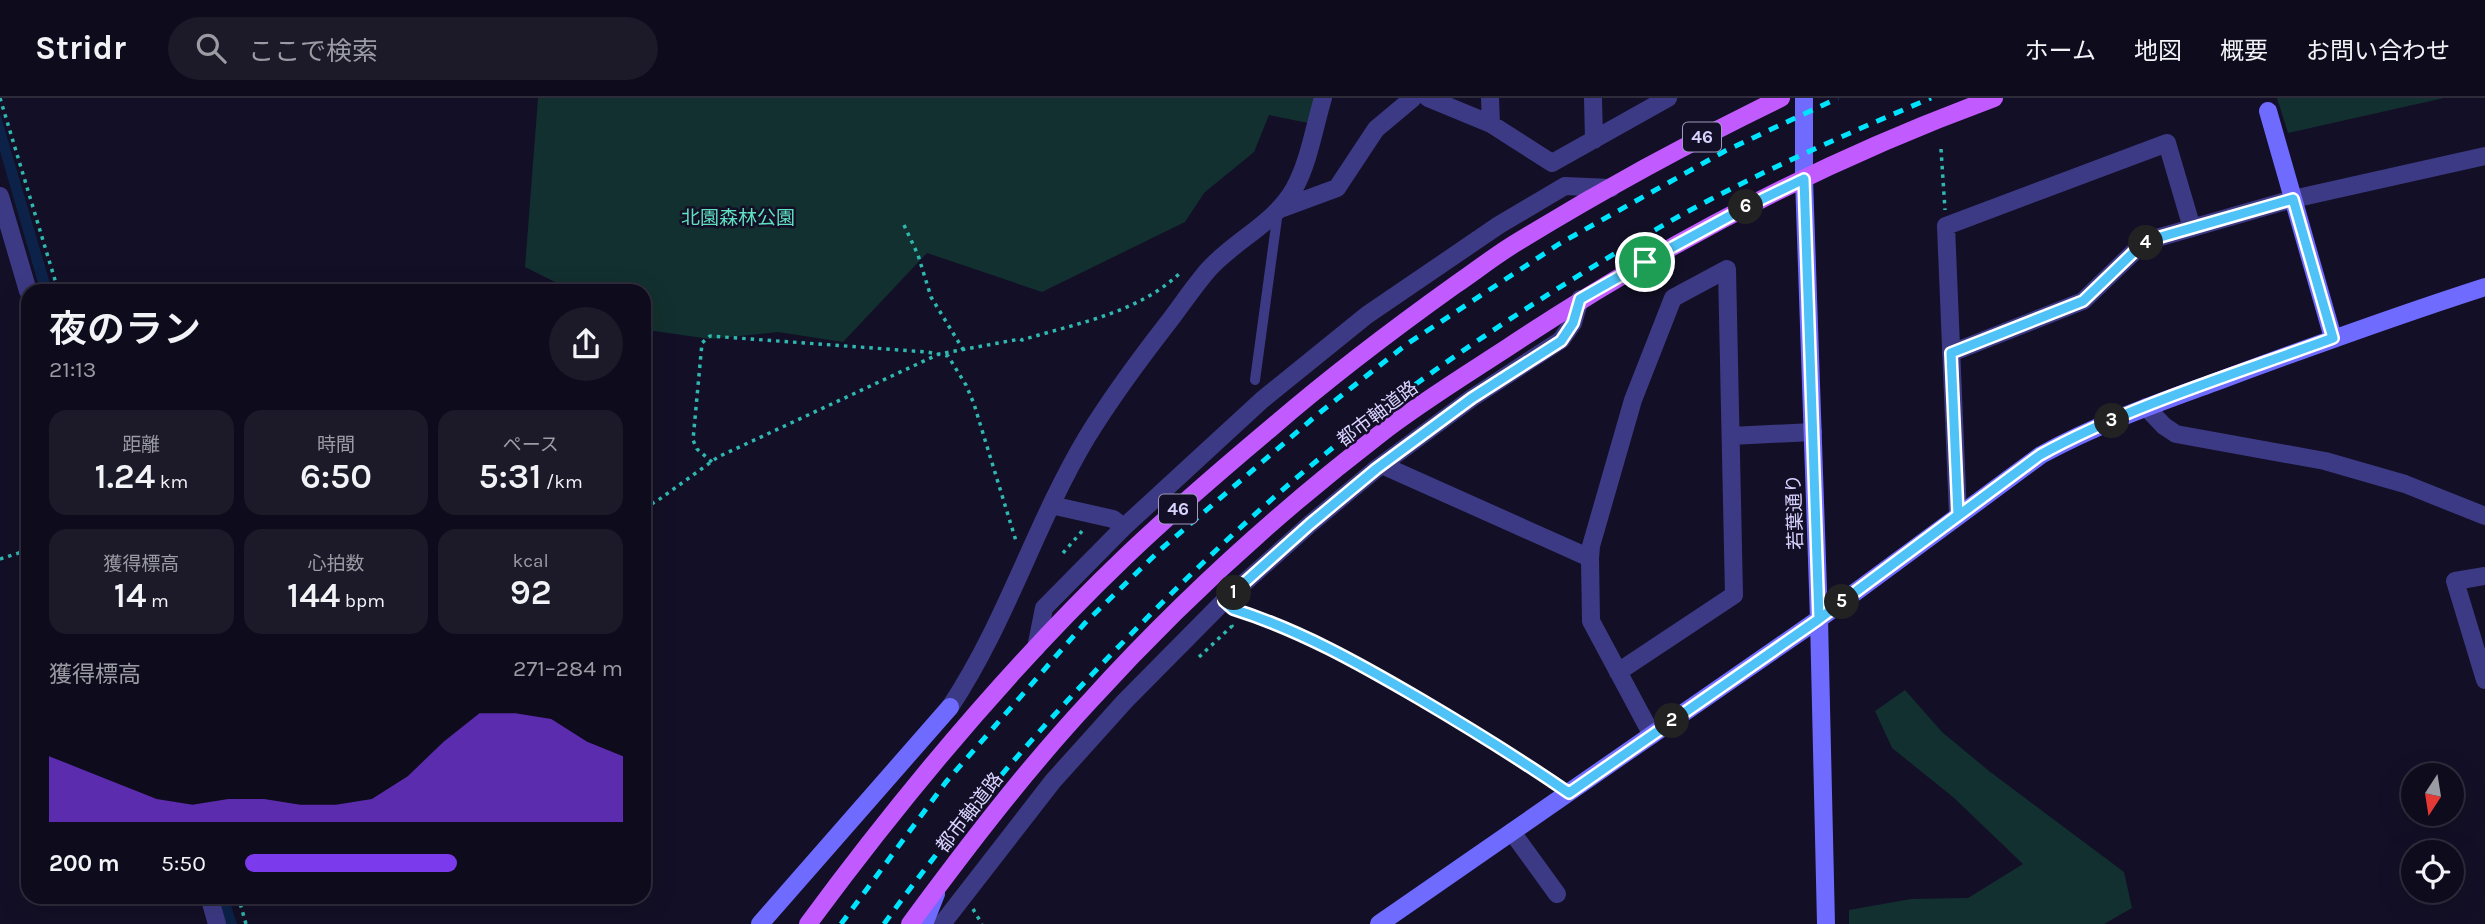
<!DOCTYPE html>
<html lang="ja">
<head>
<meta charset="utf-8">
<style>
  :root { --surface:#0e0b1c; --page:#1c1929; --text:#f1f3f6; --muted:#9b9ba3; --line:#2e2b3b; --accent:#7c3aed }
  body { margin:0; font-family:Karla,"Noto Sans JP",sans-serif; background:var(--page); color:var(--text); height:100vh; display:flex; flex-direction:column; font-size:26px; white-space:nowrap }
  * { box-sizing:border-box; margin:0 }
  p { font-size:23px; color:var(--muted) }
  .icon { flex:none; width:38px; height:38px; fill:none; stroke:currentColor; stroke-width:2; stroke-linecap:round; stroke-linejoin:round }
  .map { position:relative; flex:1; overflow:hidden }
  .drawer { position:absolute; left:21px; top:186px; width:630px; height:620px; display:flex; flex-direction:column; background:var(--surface); border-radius:21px; box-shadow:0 7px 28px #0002,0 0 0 2px var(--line) }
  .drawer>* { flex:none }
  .needle { width:46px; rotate:192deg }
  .tools { position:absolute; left:2401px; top:665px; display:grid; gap:14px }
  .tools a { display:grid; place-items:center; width:63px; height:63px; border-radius:50%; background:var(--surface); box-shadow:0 7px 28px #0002,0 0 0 2px var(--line); font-size:35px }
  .pin { position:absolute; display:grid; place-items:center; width:60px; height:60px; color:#fff; margin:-30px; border:4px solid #fff; border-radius:50%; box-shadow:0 2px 7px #0007 }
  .km { position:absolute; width:35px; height:35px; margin:-18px; border-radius:50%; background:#222; color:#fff; font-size:19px; line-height:35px; text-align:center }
  .round { display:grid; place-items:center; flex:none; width:74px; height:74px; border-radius:37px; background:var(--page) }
  .overview { display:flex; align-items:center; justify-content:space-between; height:119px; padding:0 28px }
  h1 { font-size:38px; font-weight:600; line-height:52px }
  .metrics { display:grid; grid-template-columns:repeat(3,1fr); gap:10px; height:119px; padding:7px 28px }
  .metrics div { display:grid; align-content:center; border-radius:18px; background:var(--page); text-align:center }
  .metrics b { font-size:35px; font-weight:600 }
  .metrics small { font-size:19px; font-weight:400 }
  .metrics p { font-size:19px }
  .chart { height:196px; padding:14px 28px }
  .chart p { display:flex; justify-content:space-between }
  .chart svg { width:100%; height:126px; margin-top:7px; fill:var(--accent); opacity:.7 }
  ul { padding:0 28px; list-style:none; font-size:23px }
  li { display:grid; grid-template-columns:112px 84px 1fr; align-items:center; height:52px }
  li i { height:18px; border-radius:9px; background:var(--accent) }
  header { display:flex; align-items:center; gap:42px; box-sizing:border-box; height:98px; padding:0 35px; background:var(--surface); border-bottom:2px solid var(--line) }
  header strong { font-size:33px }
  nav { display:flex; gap:38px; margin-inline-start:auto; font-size:24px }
  .search { width:490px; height:63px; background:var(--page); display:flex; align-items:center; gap:18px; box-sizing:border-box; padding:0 24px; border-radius:38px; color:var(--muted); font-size:26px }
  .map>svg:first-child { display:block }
  .green { fill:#12302f }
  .water { fill:#0c2248 }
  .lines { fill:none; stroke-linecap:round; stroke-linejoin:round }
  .path { stroke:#2fb8b0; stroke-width:3.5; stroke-dasharray:3.5 5; stroke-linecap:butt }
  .lane { stroke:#3d3a85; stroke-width:10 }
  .street { stroke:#3d3a85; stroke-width:18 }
  .secondary { stroke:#6f6bff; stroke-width:18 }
  .primary { stroke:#c25bff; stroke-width:18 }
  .rail { stroke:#00e5ff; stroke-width:5; stroke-dasharray:10 9; stroke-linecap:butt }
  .route-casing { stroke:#fff; stroke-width:14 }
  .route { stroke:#4fc3f7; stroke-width:9 }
  .labels { text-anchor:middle; stroke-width:5; stroke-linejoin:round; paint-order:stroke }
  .shield { fill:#130f26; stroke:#9e99be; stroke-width:2 }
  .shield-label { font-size:18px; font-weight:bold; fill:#d9d4ff }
  .park-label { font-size:19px; fill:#5fe0c0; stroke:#130f26 }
  .street-label { font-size:19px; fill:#d9d4ff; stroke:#130f26 }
</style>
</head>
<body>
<header>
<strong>Stridr</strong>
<div class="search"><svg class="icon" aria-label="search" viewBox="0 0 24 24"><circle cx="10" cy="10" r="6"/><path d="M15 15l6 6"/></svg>ここで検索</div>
<nav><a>ホーム</a><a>地図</a><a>概要</a><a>お問い合わせ</a></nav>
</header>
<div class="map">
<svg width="2485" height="826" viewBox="0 0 2485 826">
  <rect width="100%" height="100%" fill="#130f26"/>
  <path class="green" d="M538,0h778l-8,25 -39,-8 -15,37 -50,41 -19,29 -143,70 -115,-39 -84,89 -65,-10 -68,7 -63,-9 -3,-2v-38h-73l-46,-23z
    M2277,0h167l-156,35z
    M1905,592l37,42 47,39 135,101 8,36 -28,16h-255v-14l62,-11 57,-1 55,-34 -70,-67 -61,-49 -17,-37z"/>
  <path class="water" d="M0,15l52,177h-12l-40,-139z
    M217,798h11l9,28h-12z"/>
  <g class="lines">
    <path class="path" d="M0,0l58,192
      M1941,51l4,61
      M904,127l14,30 13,42 33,54
      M712,364l-15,-13 -4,-9 9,-97 8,-7 217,16 21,4 18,29 8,19 42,137
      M644,410l13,-7 61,-44 221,-103 81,-15 2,1c55,-17 118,-27 160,-69
      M1063,455l20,-23
      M0,461l28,-9
      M1237,513l80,30 189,109 49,33
      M1199,559l33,-31 -4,-4
      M238,798l8,28
      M973,811l9,15"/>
    <path class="lane" d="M1255,282l23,-169"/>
    <path class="street" d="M1428,0l63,26 61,39 116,-65
      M1490,0l1,26
      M1593,0l1,42
      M0,98l28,95
      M1280,111l57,-21 39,-59 37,-31
      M1951,255l132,-52 55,-53 12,-8 143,-41 192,-43
      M2146,309l18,19 12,8 149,27 80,23 80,32
      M1731,338l82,-4
      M1382,367l208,93
      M1051,407l62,14 11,8
      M1958,417l-12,-289 221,-83 25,85
      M2485,478l-30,5 30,99
      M1036,550l8,-40 80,-81 138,-127 105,-85 132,-90 66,-39 46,2
      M1618,574l116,-77 -7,-326 -54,29 -40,102 -42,146 -1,12 1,63 61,114
      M950,609c56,-84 85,-183 137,-270 24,-39 52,-77 80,-113 14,-18 27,-38 42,-55 26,-29 65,-45 85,-80 15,-27 20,-61 29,-91
      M1512,734l45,62
      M209,798l8,28
      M942,826l111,-143 72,-80 99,-100 86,-77 66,-55 96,-71 89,-58 12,-17 7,-24"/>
    <path class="secondary" d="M1804,0v81l15,440 7,305
      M2268,13l65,227
      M760,826l190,-217
      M924,826l12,-30
      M1379,826l440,-305 222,-164c56,-31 117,-52 177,-74 89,-33 177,-65 267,-94"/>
    <path class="primary" d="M808,826c96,-130 200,-255 317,-367 47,-45 96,-87 146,-129 59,-51 121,-98 184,-143 22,-15 42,-31 64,-44 85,-52 173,-100 262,-143
      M910,826c57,-77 114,-152 179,-222 88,-97 187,-188 291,-268 40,-31 84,-58 127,-86 152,-101 315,-187 487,-250"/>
    <path class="rail" d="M841,826l105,-142 139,-159 75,-73 158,-136 89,-70 152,-100 166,-93 113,-53
      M884,826c76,-105 160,-202 251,-294 65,-66 132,-130 205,-188 102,-82 214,-154 327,-219 85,-48 175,-87 264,-125"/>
  </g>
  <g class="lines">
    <defs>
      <path id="route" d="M1645,164l-65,37 -7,24 -12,18 -89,57 -96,71 -66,55 -86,77 9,8c67,21 127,55 187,90 51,30 101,61 149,94l250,-174 221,-164c89,-49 198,-82 293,-117l-40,-139 -143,41 -12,8 -55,53 -132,52 7,162 -139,104 -15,-440 -54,26 -105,57"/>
    </defs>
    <use href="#route" class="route-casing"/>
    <use href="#route" class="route"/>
  </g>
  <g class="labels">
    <g class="shield">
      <rect x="1683" y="24.5" width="38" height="29" rx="5"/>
      <rect x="1159" y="396.5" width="38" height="29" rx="5"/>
    </g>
    <g class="shield-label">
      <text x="1702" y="45">46</text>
      <text x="1178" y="417">46</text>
    </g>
    <g class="park-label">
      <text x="738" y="126">北園森林公園</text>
    </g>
    <g class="street-label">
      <text transform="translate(1377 315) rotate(-37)" y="7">都市軸道路</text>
      <text transform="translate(1794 414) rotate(-92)" y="7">若葉通り</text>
      <text transform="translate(969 714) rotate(-52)" y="7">都市軸道路</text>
    </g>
  </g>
</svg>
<div class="tools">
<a><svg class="needle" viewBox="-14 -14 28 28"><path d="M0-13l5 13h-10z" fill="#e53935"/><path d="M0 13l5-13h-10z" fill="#9b9ba3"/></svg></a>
<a><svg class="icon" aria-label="locate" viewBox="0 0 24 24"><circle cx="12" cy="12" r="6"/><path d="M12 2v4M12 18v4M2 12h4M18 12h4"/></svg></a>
</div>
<div class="pin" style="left:1645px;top:164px;background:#1e9e55"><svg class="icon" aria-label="arrive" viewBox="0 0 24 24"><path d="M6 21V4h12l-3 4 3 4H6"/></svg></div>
<b class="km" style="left:1234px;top:495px">1</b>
<b class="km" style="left:1672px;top:623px">2</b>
<b class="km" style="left:2112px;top:323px">3</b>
<b class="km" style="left:2146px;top:145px">4</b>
<b class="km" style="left:1842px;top:504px">5</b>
<b class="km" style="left:1746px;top:109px">6</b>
<section class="drawer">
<div class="overview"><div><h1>夜のラン</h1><p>21:13</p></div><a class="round"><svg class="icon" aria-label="share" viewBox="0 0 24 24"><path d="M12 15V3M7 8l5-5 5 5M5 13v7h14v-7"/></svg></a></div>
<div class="metrics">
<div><p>距離</p><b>1.24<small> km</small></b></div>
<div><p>時間</p><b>6:50</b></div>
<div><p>ペース</p><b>5:31<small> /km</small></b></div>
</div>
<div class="metrics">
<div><p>獲得標高</p><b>14<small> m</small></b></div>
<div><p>心拍数</p><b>144<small> bpm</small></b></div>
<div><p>kcal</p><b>92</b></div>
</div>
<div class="chart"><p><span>獲得標高</span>271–284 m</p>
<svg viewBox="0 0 160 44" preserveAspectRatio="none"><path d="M0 44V21L10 26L20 31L30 36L40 38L50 36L60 36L70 38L80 38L90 36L100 28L110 16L120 6L130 6L140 8L150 16L160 21V44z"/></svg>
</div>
<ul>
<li><b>200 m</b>5:50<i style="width:56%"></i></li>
</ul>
</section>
</div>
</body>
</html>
